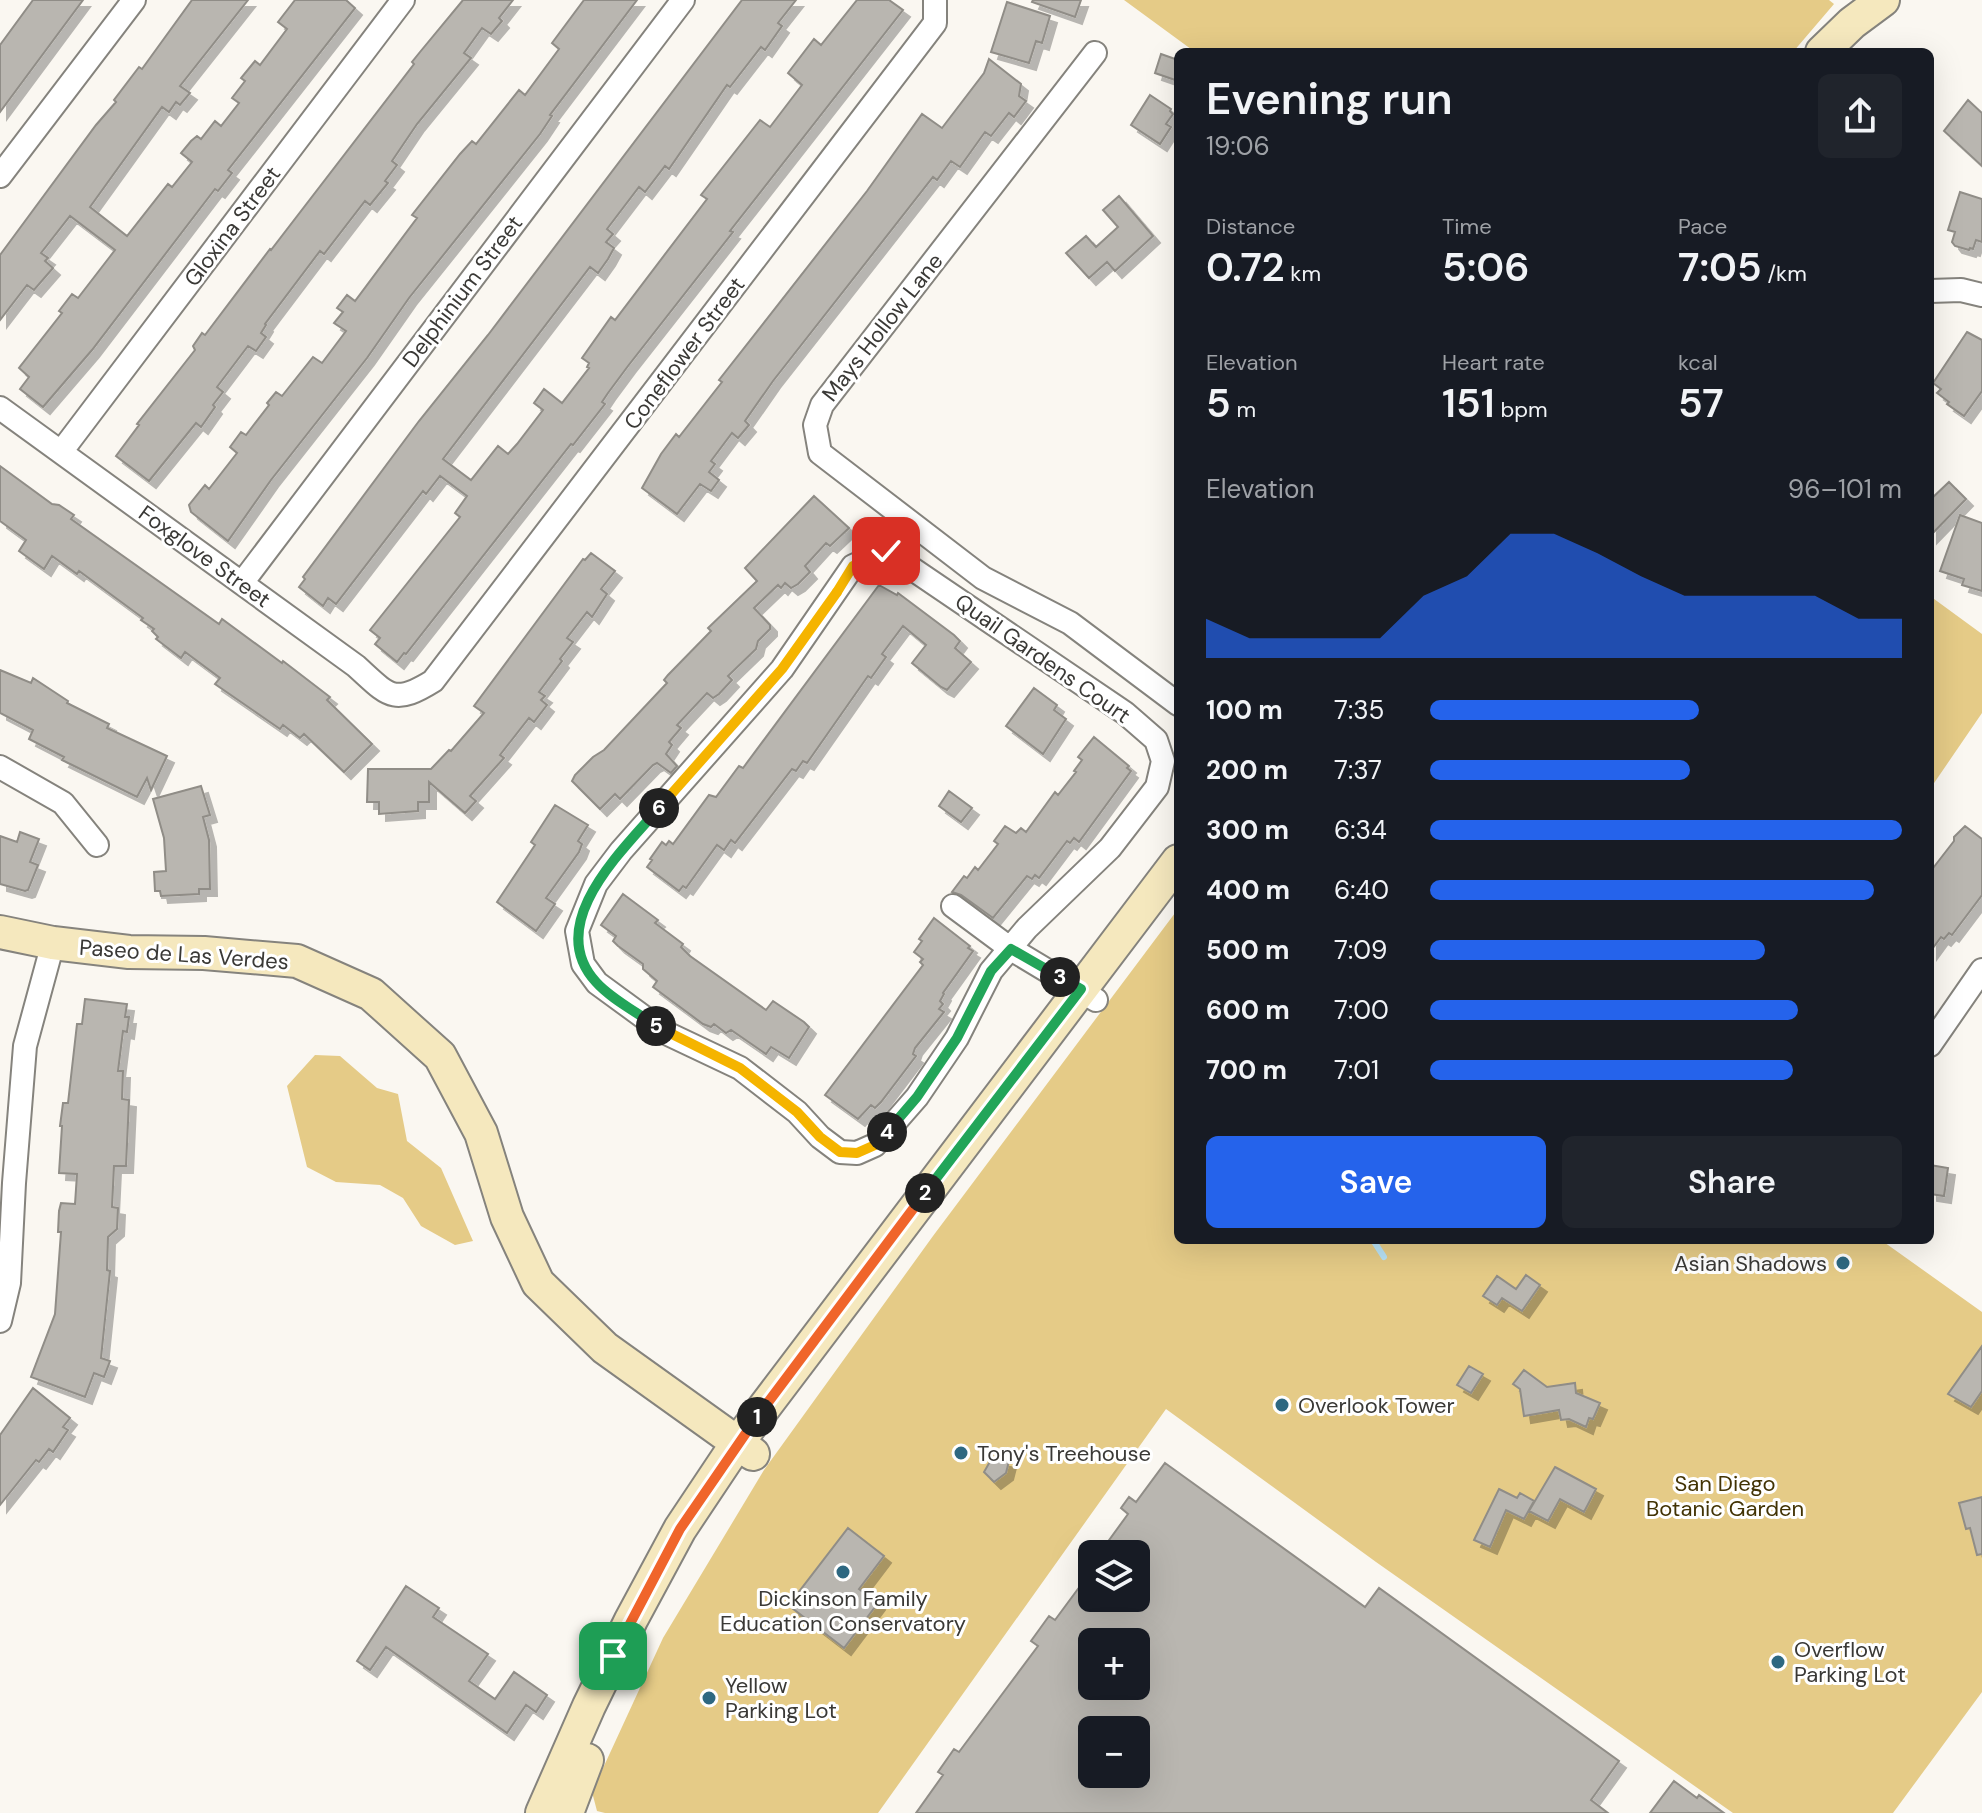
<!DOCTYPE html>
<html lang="en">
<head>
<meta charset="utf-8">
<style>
  :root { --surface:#171b24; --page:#20242c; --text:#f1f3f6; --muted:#9ea1a6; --accent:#2563eb }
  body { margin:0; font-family:"DM Sans",sans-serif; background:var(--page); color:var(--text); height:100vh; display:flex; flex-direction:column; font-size:30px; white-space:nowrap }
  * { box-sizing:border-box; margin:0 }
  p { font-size:26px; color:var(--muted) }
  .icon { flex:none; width:44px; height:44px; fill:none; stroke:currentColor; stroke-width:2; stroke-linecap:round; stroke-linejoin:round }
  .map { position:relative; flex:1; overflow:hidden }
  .drawer { position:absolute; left:1174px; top:48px; width:760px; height:1196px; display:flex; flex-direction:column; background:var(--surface); border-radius:12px; box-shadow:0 8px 32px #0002 }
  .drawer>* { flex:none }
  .controls { position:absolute; left:1078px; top:1540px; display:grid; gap:16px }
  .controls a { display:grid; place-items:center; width:72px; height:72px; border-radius:12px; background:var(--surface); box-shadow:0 8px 32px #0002; font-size:40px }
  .pin { position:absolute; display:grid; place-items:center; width:68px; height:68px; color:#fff; margin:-34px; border-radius:16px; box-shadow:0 4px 12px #0006 }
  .km { position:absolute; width:40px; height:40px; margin:-20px; border-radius:50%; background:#222; color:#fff; font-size:22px; line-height:40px; text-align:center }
  .round { display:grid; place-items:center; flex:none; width:84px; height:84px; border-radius:12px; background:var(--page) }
  .overview { display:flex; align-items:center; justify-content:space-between; height:136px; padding:0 32px }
  h1 { font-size:44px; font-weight:600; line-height:60px }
  .figures { display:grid; grid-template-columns:repeat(3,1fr); gap:12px; height:136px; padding:8px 32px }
  .figures div { display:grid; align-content:center }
  .figures b { font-size:40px; font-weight:600 }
  .figures small { font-size:22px; font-weight:400 }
  .figures p { font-size:22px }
  .chart { height:224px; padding:16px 32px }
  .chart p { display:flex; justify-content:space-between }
  .chart svg { width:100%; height:144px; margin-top:8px; fill:var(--accent); opacity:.7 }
  .cta { display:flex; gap:16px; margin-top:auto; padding:16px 32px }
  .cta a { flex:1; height:92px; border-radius:12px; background:var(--accent); color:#fff; font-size:32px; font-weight:600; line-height:92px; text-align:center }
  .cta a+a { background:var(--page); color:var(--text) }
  ul { padding:0 32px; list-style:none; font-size:26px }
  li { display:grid; grid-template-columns:128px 96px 1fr; align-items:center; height:60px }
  li i { height:20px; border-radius:10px; background:var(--accent) }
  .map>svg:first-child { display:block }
  .green { fill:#e5cb87 }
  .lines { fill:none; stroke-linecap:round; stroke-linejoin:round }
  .stream { stroke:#b8e2f6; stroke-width:6 }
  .building { fill:#b9b6b0; stroke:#908d87; stroke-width:2; fill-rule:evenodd; filter:url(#shadow) }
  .street-casing { stroke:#85837d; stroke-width:26 }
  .secondary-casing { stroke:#85837d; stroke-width:36 }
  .street { stroke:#fff; stroke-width:22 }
  .secondary { stroke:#f5e8be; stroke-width:32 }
  .split-1-casing { stroke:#fff; stroke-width:16 }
  .split-2-casing { stroke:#fff; stroke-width:16 }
  .split-3-casing { stroke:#fff; stroke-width:16 }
  .split-4-casing { stroke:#fff; stroke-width:16 }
  .split-5-casing { stroke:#fff; stroke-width:16 }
  .split-6-casing { stroke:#fff; stroke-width:16 }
  .split-7-casing { stroke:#fff; stroke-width:16 }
  .split-8-casing { stroke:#fff; stroke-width:16 }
  .split-1 { stroke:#f0652b; stroke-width:10 }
  .split-2 { stroke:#f0652b; stroke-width:10 }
  .split-3 { stroke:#22a559; stroke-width:10 }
  .split-4 { stroke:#22a559; stroke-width:10 }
  .split-5 { stroke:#f5b400; stroke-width:10 }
  .split-6 { stroke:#22a559; stroke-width:10 }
  .split-7 { stroke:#f5b400; stroke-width:10 }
  .split-8 { stroke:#f5b400; stroke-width:10 }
  .poi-dot { fill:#2e6881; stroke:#fff; stroke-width:3 }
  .labels { text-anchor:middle; stroke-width:6; stroke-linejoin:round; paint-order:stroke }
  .street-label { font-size:22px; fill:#3a3936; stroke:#fff }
  .poi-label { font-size:22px; fill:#3a3936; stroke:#fff; text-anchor:start }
  .park-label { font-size:22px; fill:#423304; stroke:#fff }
</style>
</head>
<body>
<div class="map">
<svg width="1982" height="1813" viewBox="0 0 1982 1813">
  <defs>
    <filter id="shadow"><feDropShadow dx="7" dy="7" stdDeviation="0" flood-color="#0004"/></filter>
  </defs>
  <rect width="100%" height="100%" fill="#faf7f1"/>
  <path class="green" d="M1124,0h705l5,4 -41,48h-598z
    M1930,596l52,38v79l-52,76z
    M1178,909v331h703l101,72v380l-89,121h-160l-357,-251 -210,-153 -288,404h-273l-8,-2 -5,-19 71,-154 101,-168 169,-234z
    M315,1055l25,1 37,32 21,6 9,47 34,27 32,73 -18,4 -34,-19 -18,-28 -23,-13 -44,-3 -29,-15 -20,-81z"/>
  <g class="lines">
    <path class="stream" d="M1373,1240l11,17"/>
  </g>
  <path class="building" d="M33,0h50l-83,112v-67z
    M192,0h56l-68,86 10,7 -10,12 -4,-3 -7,10 -7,-5 -72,100 37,29 41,-52 4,3 20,-25 -11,-9 10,-12 6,-5 4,3 14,-18 6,5 18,-23 -7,-5 13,-17 -4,-3 14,-17 5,4 27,-36 -9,-7 17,-22h51l9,8 -127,162 4,3 -14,18 -3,-2 -123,161 -49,57 -23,-18 9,-12 -10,-9 43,-55 -3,-2 13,-17 6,4 37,-48 -45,-34 -29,37 7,5 -3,3 8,7 -19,22 -7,-5 -27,35v-65l96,-130 20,-23 -2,-2 25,-33 3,2z
    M463,0h50l-14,18 3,3 -11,13 -9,-6 -18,25 7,5 -54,66 -25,37 5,4 -12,16 3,2 -18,22 -5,-4 -41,53 -4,-3 -55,73 1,1 -5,8 5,4 -10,14 -8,-5 -31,41 6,5 -10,13 2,2 -14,20 -5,-4 -47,58 -33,-25 23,-31 -2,-1 58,-74 -2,-4 9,-13 3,2 65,-86 1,1 143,-186 -2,-2 8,-10z
    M584,0h53l-87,115 2,1 -12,18 -131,164 -42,60 -96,122 -43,61 -37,-29 -2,-7 16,-20 4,4 28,-36 -7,-6 11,-15 5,3 23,-30 -2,-2 9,-11 6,4 31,-39 9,6 24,-32 -12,-8 9,-11 -6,-4 10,-13 8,6 62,-83 -5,-3 48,-61 12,-13 4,3 43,-54 6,5 34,-46 -7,-6z
    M742,0h54l-18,23 4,3 -17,24 -4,-3 -31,40 -3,-2 -58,84 -4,-3 -20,26 -6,-5 -32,42 6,5 -7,8 8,6 -6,11 -10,14 -8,-6 -147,192 28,21 27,-34 10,8 9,-10 26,-34 -9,-7 10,-14 18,14 27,-35 -2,-1 2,-4 -7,-5 29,-41 4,3 92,-121 -6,-4 59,-75 10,7 32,-42 -14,-12 26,-34 7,6 36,-45h32l14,10 -173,221 3,1 -105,134 -20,27 -6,9 3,2 -32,41 -2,-1 -165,210 -2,-1 -7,9 -22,-18 5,-6 -10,-8 90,-113 -5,-4 12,-17 -27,-20 -14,18 -3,-3 -87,113 -8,-6 -5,8 -24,-19 6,-8 -2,-2 116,-156 69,-86z
    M1033,0h48l-6,17 -43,-15z
    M1007,2l43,14 -8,27 -6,-2 -7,22 -38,-11z
    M1161,54l17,6v21l-23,-8z
    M989,59l32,25 -2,12 7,5 -12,16 -5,-4 -18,23 -6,-4 -25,35 -9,-6 -14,19 -4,-3 -160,204 -28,40 4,4 -11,13 -6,-5 -21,28 4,3 -6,8 10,8 -8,11 -11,-7 -23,30 -35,-26 19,-34 15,-20 3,3 43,-55 -3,-2 148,-189 55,-77 20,14 42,-55z
    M1150,95l21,14 -1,2 3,3 -7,10 5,3 -11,17 -29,-19z
    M1968,100l14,13v53l-38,-35z
    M1960,192l22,7v43l-6,-2 -3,9 -3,-1 -1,2 -14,-4 -3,-4 3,-10 -7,-2z
    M1119,196l34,40 -38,35 -8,-9 -18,16 -23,-25 20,-17 10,11 22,-20 -15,-17z
    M1967,332l15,8v51l-18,25 -17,-12 2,-2 -12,-9 4,-4 -8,-6z
    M0,466l52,38 7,1 15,10 -3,4 148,105 3,-5 60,44 1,-2 47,36 -3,3 45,44 -28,28 -40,-38 -4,4 -17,-13 -3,4 -65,-45 5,-6 -35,-26 -4,6 -25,-19 2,-2 -6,-6 2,-2 -13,-9 2,-2 -64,-47 -2,3 -25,-18 -8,13 -25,-18 7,-11 -26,-19z
    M1949,482l17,17 -36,37v-36z
    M814,496l35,32 -19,18 -4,-3 -21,23 5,6 -12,12 -7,4 -6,-5 -4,5 -3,-3 -24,23 16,17v4l-12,12 -2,8 -28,27 4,4 -13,14 -6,4 -6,-5 -30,32 4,3 -12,14 3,3 -6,9 11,12 -6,7 -14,-10 -4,2 -33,34 -5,-5 -15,15 -28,-28 3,-6 18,-18 11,-7 63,-67 -3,-3 4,-5 43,-44 -3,-3 49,-47 -12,-13z
    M1960,515l22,8v68l-20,-6 2,-6 -24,-8z
    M591,553l24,18 -14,18 6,5 -15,23 -5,-5 -20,26 6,4 -13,17 2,2 -23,31 6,4 -4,4 6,5 -13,17 -5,-4 -29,37 4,3 -34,38 6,5 -11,12 -36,-31v20h-11v9l-39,3v-12h-12l1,-33h63l18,-19 2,1 33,-38 -10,-7 109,-147 2,1z
    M879,585l18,10 1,-2 56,42 6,6 -5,7 16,14 -24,28 -6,-3 -29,-24 14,-18 -23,-19 -21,28 4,3 -15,21 -3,-2 -61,87 -4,-2 -7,10 -4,-2 -57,74 -4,-3 -7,10 -7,-5 -31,43 -3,-2 -4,5 -32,-24 5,-7 -2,-1 12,-17 4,3 3,-4 4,3 36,-49 7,2 23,-31 4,2z
    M0,670l31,13 2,-5 35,23 -1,2 42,21 -2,4 60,28 -16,34 -4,-12 -10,19 -75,-37 2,-3 -35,-18 4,-9 -33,-17z
    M1034,688l23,17 -3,5 12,9 -23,35 -37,-28z
    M1094,737l35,29 -2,2 4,3 -52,71 -5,-4 -4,5 -3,-2 -28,37 -4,-3 -3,4 -5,-3 -34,42 -32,-23 -9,-3 12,-16 3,2 8,-11 3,3 20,-26 -4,-3 11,-15 11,7 5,-5 5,4 29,-40 3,3 18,-23 -2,-1 8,-11 -4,-3z
    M201,786l9,29 -7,2 6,23 1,49h-11v5l-38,2 -1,-5h-5l-1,-19 12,-1 -2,-33 -11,-39z
    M949,791l23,17 -11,14 -22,-16z
    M555,805l33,20 -10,16 4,3 -3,8 -33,46 9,6 -19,27 -39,-29 38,-57 -4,-3z
    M1965,826l17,13v56l-30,40 -3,-2 -5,6 -3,-2 -11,15v-80l24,-31v-4z
    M20,832l19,7 -9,23 8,3 -10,25 -3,1 -25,-7v-48l17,6z
    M623,894l35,26 -3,3 28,21 -2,3 9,9 76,54 7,-9 31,21 5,5 -20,31 -18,-11 -5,7 -35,-24 -5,3 -12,-9 -3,3 -8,-3 -50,-37 4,-6 -14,-12v-5l-25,-18 -5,-5 3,-5 -15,-11z
    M934,918l36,28 -2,2 5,3 -30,42 1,1 -4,7 3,3 -4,5 5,3 -29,36 -2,6 3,2 -35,46 -6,6 -4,-3 -13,14 -33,-24 98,-130 -3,-3 3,-3 -9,-7 8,-11 -3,-2z
    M85,999l42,5 -2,13h4l-2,15 -4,-1 -5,40h5l-1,28 7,1 -3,66h-12l-2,41 6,1 -1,21 -9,8 -1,33 3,1 -9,87 9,3 -6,16 -10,-4 -9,24 -54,-20 24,-63 6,-82h-3l1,-21 2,-8 14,1 2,-30 -18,-1 3,-47h-2l3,-23h5l9,-79h5z
    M1930,1165l18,3 -4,28 -14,-2z
    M1526,1275l14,10 -18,26 -20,-13 -5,7 -14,-9 14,-20 19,13z
    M1982,1346v45l-11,16 -23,-13z
    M1469,1366l14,8 -12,19 -14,-8z
    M1524,1370l23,17 28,-4 1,10 24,10 -7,16 -4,-1 -3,9 -17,-8 -8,1 -2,-10 -35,6 -4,-27 -7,-5z
    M33,1388l37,30 -7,9 5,3 -15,22 -4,-3 -10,13 -3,-2 -36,45v-70z
    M992,1458l17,3 -3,12 -12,9 -10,-10z
    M1165,1463l200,144 14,-19 240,173 -28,39 17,13h-692l27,-38 -5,-3 16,-23 5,3 79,-106 -7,-5 18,-25 6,4 37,-50v28h44v-44h-37l29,-40 -7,-6 8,-11 7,5zM1092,1642h44v44h-44zM1092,1730h44v44h-44z
    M1555,1467l41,22 -12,23 -24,-13 -12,22 -19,-10z
    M1499,1489l18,9 3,-5 14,8 -10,18 -18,-9 -16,37 -16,-7z
    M1982,1497v57l-5,1 -7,-27 -4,1 -7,-26z
    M848,1528l36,28 -25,33 19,14 -34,45 -52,-40 9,-12 -3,-3z
    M406,1586l33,22 -6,9 55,37 -19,27 26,18 19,-27 33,23 -11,17 -10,-7 -19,28 -121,-86 -16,23 -13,-9z
    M1674,1781l23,17 2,-3 25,18h-74z"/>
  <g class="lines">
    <defs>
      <path id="street" d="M1095,53l-273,352 -7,20 5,28 163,125 87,45 108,81
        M0,176l134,-176
        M1930,291l31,-1 21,5
        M0,408l356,258c32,29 37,40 77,15l502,-658v-23
        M61,452l342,-452
        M886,551l239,162 31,27 7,21 -6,26 -47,61 -83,80 -36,43 -34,67 -40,59 -42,48 -18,8 -17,-1 -20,-15 -23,-25 -57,-44 -76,-36 -67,-49 -14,-19 -6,-33 19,-47 25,-33 161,-182 71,-103z
        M242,583l441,-583
        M0,767l63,36 34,42
        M953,906l58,43 85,51
        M1930,1045l52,-75
        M0,1321l9,-38 5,-100 11,-137 28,-103"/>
      <path id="secondary" d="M1822,52l30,-29 31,-23
        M0,932l53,11 76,9 75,1 93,8 74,33 69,62 41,77 26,84 31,66 67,65 148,106
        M542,1813l47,-107 42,-86 49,-91 58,-87 440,-581
        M567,1813l20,-53"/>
    </defs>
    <use href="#street" class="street-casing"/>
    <use href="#secondary" class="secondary-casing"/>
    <use href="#street" class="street"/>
    <use href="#secondary" class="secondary"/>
  </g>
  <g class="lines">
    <defs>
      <path id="split-1" d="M613,1656l67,-127 77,-112"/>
      <path id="split-2" d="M757,1417l168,-224"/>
      <path id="split-3" d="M925,1193l156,-204 -21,-12"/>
      <path id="split-4" d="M887,1132l30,-35 40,-59 34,-67 20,-22 49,28"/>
      <path id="split-5" d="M656,1026l84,42 57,44 23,25 20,15 17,1 18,-8 12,-13"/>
      <path id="split-6" d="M656,1026c-19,-14 -45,-27 -60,-44 -53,-58 26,-131 63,-174"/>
      <path id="split-7" d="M659,808l123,-139 55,-77"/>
      <path id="split-8" d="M837,592l16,-26 33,-15"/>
    </defs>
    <use href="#split-1" class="split-1-casing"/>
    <use href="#split-2" class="split-2-casing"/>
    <use href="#split-3" class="split-3-casing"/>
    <use href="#split-4" class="split-4-casing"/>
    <use href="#split-5" class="split-5-casing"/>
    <use href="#split-6" class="split-6-casing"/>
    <use href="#split-7" class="split-7-casing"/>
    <use href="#split-8" class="split-8-casing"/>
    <use href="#split-1" class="split-1"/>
    <use href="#split-2" class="split-2"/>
    <use href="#split-3" class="split-3"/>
    <use href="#split-4" class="split-4"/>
    <use href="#split-5" class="split-5"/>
    <use href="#split-6" class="split-6"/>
    <use href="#split-7" class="split-7"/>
    <use href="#split-8" class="split-8"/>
  </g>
  <g class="poi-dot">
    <circle cx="1843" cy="1263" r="8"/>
    <circle cx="1282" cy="1405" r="8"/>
    <circle cx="961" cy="1453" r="8"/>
    <circle cx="843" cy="1572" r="8"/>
    <circle cx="1778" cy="1662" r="8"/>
    <circle cx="709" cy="1698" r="8"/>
  </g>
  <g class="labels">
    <g class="street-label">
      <text transform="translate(232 226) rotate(-53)" y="8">Gloxina Street</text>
      <text transform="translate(462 291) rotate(-53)" y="8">Delphinium Street</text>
      <text transform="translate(882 327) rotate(-52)" y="8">Mays Hollow Lane</text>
      <text transform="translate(684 353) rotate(-53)" y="8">Coneflower Street</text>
      <text transform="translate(205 556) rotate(36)" y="8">Foxglove Street</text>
      <text transform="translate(1043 658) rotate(35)" y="8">Quail Gardens Court</text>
      <text transform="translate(184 954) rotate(4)" y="8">Paseo de Las Verdes</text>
    </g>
    <g class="poi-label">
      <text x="1827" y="1271" text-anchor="end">Asian Shadows</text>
      <text x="1298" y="1413">Overlook Tower</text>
      <text x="977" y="1461">Tony's Treehouse</text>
      <text x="843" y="1606" text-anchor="middle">Dickinson Family<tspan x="843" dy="25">Education Conservatory</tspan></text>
      <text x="1794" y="1657">Overflow<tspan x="1794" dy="25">Parking Lot</tspan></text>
      <text x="725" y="1693">Yellow<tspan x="725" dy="25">Parking Lot</tspan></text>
    </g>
    <g class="park-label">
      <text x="1725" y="1491">San Diego<tspan x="1725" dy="25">Botanic Garden</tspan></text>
    </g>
  </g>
</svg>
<div class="controls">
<a><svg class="icon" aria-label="layers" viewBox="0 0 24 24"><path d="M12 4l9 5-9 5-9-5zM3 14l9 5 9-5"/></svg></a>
<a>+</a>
<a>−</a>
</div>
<div class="pin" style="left:613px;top:1656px;background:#1e9e55"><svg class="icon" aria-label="arrive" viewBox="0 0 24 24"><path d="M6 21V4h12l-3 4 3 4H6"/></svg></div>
<div class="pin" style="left:886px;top:551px;background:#d93025"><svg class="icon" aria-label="check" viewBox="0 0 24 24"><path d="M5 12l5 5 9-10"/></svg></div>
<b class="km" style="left:757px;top:1417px">1</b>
<b class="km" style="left:925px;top:1193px">2</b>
<b class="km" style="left:1060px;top:977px">3</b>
<b class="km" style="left:887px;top:1132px">4</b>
<b class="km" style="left:656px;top:1026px">5</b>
<b class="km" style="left:659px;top:808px">6</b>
<section class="drawer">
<div class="overview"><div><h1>Evening run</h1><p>19:06</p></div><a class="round"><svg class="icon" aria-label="share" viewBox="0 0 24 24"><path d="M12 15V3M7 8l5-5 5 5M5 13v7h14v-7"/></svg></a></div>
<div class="figures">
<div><p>Distance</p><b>0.72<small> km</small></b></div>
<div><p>Time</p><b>5:06</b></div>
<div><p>Pace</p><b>7:05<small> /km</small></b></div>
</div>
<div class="figures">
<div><p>Elevation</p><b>5<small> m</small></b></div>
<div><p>Heart rate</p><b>151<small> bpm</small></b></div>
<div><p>kcal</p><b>57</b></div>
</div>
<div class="chart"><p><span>Elevation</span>96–101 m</p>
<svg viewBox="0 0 160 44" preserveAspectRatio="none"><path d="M0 44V32L10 38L20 38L30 38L40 38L50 25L60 19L70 6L80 6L90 12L100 19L110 25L120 25L130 25L140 25L150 32L160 32V44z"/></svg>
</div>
<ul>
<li><b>100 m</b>7:35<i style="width:57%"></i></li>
<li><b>200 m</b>7:37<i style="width:55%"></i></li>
<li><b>300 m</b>6:34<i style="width:100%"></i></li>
<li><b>400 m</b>6:40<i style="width:94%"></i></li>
<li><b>500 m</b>7:09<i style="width:71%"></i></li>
<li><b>600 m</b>7:00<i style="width:78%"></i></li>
<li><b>700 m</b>7:01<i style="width:77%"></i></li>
</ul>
<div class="cta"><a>Save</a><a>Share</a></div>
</section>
</div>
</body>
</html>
